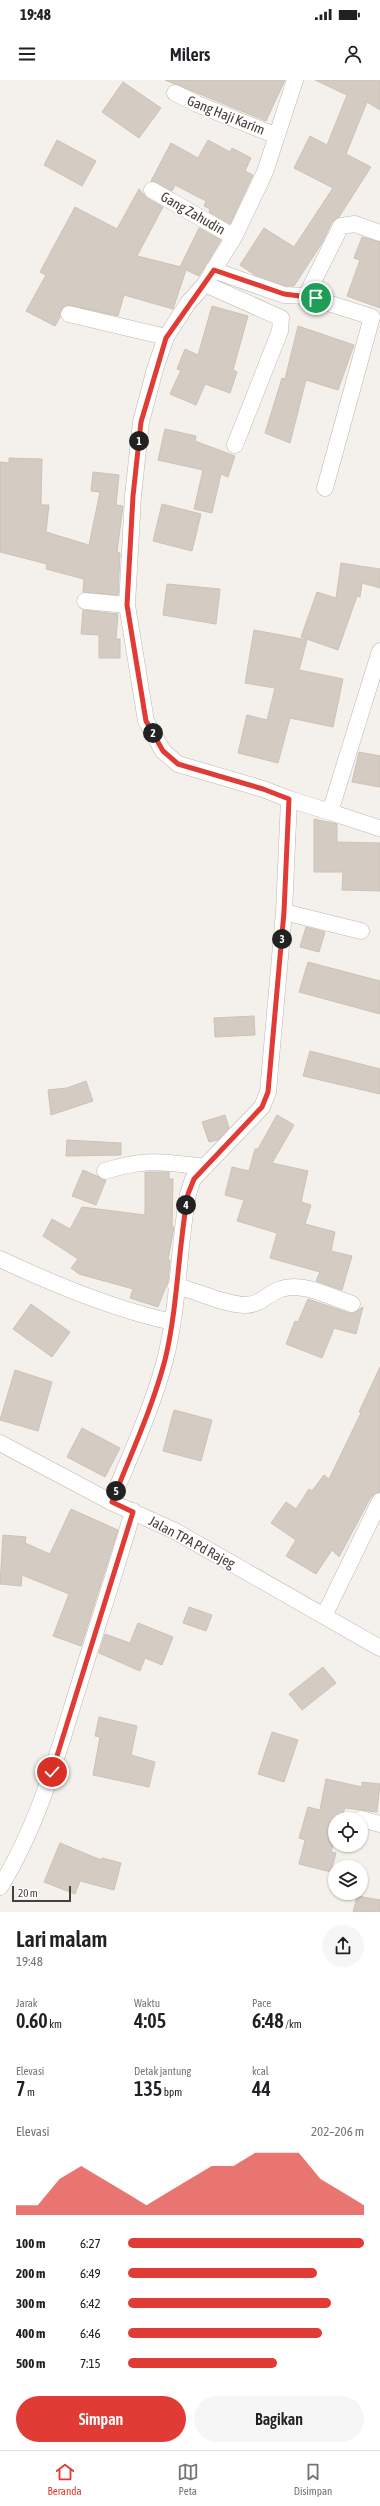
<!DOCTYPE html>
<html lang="id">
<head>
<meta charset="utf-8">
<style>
  :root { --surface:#fff; --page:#f6f6f6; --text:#202124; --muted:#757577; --line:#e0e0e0; --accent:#e13b35 }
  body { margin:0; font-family:"Asap Condensed",sans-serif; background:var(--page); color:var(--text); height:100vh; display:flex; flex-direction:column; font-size:15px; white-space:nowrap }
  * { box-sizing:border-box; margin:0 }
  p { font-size:13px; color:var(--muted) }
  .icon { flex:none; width:22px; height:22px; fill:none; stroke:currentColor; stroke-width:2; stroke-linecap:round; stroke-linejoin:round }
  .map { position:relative; height:1832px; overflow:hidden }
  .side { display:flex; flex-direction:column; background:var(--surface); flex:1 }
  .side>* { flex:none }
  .buttons { position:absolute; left:328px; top:1732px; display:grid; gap:8px }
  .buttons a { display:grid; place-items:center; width:40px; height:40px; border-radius:50%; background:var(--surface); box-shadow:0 1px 3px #0004; font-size:20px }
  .scale { position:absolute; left:12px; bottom:10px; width:59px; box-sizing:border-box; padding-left:4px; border:2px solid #47403a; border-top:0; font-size:11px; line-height:14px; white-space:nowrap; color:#47403a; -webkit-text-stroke:3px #fff; paint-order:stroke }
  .pin { position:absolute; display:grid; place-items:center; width:34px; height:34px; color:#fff; margin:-17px; border:2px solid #fff; border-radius:50%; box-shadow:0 1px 4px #0007 }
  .km { position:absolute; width:20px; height:20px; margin:-10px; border-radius:50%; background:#222; color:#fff; font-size:11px; line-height:20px; text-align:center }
  .round { display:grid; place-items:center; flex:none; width:42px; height:42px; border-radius:21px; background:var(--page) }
  .head { display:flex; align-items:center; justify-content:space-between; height:68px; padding:0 16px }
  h1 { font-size:22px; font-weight:600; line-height:30px }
  .stats { display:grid; grid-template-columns:repeat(3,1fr); gap:6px; height:68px; padding:4px 16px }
  .stats div { display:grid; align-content:center }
  .stats b { font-size:20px; font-weight:600 }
  .stats small { font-size:11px; font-weight:400 }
  .stats p { font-size:11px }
  .chart { height:112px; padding:8px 16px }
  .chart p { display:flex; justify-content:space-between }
  .chart svg { width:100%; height:72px; margin-top:4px; fill:var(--accent); opacity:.7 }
  .action { display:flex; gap:8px; margin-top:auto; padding:8px 16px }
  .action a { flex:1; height:46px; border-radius:24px; background:var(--accent); color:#fff; font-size:16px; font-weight:600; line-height:46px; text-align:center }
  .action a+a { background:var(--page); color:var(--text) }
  ul { padding:0 16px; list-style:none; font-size:13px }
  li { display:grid; grid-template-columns:64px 48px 1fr; align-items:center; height:30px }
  li i { height:10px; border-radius:5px; background:var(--accent) }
  .status { display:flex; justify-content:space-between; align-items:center; height:28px; padding:0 20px; background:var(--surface); direction:ltr }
  .status svg { height:11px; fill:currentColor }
  header { display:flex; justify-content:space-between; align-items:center; height:52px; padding:0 16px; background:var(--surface); font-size:18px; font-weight:600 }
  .tabs { display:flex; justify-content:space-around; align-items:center; height:56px; border-top:1px solid var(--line); background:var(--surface); font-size:11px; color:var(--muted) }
  .tabs a { display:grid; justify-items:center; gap:2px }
  .tabs .selected { color:var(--accent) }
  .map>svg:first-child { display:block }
  .building { fill:#d4cbc2; stroke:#cec2b6 }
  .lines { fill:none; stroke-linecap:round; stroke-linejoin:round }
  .street-casing { stroke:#beb7af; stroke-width:17 }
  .street { stroke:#fff; stroke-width:16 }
  .route-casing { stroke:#fff; stroke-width:8 }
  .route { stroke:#e13b35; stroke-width:5 }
  .labels { text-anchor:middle; stroke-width:3; stroke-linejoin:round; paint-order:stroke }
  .street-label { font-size:14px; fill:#47403a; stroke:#fff }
</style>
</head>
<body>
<div class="status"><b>19:48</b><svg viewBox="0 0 49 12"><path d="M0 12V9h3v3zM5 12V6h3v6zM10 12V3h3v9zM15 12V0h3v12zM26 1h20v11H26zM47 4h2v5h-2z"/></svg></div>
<header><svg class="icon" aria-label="menu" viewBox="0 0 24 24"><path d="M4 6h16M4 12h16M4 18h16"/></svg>Milers<svg class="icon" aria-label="person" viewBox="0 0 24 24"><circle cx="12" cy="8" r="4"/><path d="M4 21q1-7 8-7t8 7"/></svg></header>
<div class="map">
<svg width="380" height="1832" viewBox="0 0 380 1832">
  <rect width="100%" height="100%" fill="#f4f0eb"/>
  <path class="building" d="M165,0h120l-19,41z
    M315,0h65v30l-13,-8 -21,52 25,13 -32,50 -7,5 -10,21 -28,43h-8l-31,-11 -15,-10 24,-37 30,19 39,-59 -39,-20 16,-32 17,9 20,-50z
    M123,2l38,26 -22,30 -37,-26z
    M57,60l39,21 -14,25 -38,-21z
    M208,60l22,12 2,-4 19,10 -6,13 8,4 -23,49 -21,-12 1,-3 -6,-3 2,-5 -31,-16 -3,6 -21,-10 20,-38 27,15z
    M139,109l8,9 16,9 -26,49 44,11h-1l19,-39 22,12 -22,36 -13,-6 -13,39 -49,-14 -6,21 -51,-11 -7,6v6l-5,9 -29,-15 20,-36 -6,-3 35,-65 42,22z
    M362,157l18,5v66l-33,-12 13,-36 -6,-2z
    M212,226l36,10 -15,54 4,2 -7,21 -25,-9 -9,21 -26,-11 11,-24 -4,-1 8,-20 13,6z
    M298,246l56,19 -16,45 -32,-10 -16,63 -25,-10 17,-55 3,1z
    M165,349l31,7 -1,5 40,15 -7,21 -7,-3 -9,39 -18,-4 9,-39 -45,-10z
    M9,378l33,1 -1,46h8l-3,27 43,13 11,-53 -9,-1 2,-19 26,3 -3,30 7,1 -6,46 3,1 -2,42 -35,-3 1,-13 -38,-10 1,-5 -47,-12v-90l9,1z
    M162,424l39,10 -9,37 -39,-10z
    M341,483l39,6v19l-18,-5 -2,14 -3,-1 -19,54 -37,-13 16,-45 19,6z
    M167,504l53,5 -4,35 -53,-9z
    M83,530l35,4 -2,25h4v19h-21v-23l-18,-1z
    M254,550l53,10 -8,30 44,9 -10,48 -43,-9 -12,45 -40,-10 9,-38 20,5 8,-32 -30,-5z
    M359,672l21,4v31l-28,-5z
    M314,739l23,5v18l43,1v48l-38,-1 1,-18h-29z
    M306,847l19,5 -6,20 -19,-5z
    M308,882l72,19v33l-81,-22z
    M254,936l1,19 -40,2 -1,-19z
    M310,971l70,18v25l-77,-18z
    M86,1001l7,20 -42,14 -3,-25 19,-2z
    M225,1035l4,13 -11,12 -9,2 -7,-20z
    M277,1035l17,10 -22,38 36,8 -7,31 10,3 -6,19 30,8 -4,19 21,5 -10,34 -26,-9 4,-9 -50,-14 7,-25 -40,-12 7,-21 -19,-5 7,-28 17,4 6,-22h3z
    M67,1060l54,3v12l-55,1z
    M83,1090l23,10 -10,25 -24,-9z
    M145,1092h24v7h4l-1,47 2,1 -6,33h2l-2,21 -10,26 -28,-9 3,-9 -54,-15 -8,-6 7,-9 -35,-23 9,-17 18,10 12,-22 63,8z
    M308,1219l41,14h5l9,-6 -7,27 -22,-6 -12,30 -36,-14 9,-23 3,1z
    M31,1224l39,28 -18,25 -39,-28z
    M380,1287v125l-9,5 -32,60 -7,-7 -16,24 -30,-18 10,-16 -25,-17 15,-21 10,7 13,-20 3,2 12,-16 5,4 32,-66 -2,-1z
    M15,1290l37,12 -14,49 -38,-11z
    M174,1330l38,10 -11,41 -38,-10z
    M82,1348l38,20 -15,29 -38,-20z
    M71,1429l47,21 -37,116 -28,-10 16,-42 -47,-19 -1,11 -21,-2 3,-49 23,2 -1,6 25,11z
    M189,1527l23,8 -6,16 -23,-8z
    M138,1543l35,14 -11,28 -17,-7 -5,13 -41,-18 6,-19 25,9z
    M323,1587l13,16 -34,27 -13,-16z
    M99,1637l38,9 -6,29 24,7 -6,25 -56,-12 7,-38 -5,-1z
    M272,1652l26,8 -14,42 -26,-8z
    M326,1699l36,8v-5l18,2 -3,28 -32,-4 -4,11h-6v19l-4,14 5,1 -5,19 -32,-8 6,-24 -6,-2 9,-31 12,3z
    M60,1763l41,17 1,-2 19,5 -7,27 -34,-9 -5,13 -31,-12z
    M357,1816l23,4v12h-27z"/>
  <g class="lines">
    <defs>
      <path id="street" d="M175,13l22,11 80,32
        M152,110l82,47
        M213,190l71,25 22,1
        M205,204l76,34 -1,13 -45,114
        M69,234l97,23
        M325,408l47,-171 -66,-21 35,-70 14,-2 25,9
        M85,521l42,4
        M289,719l41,13 50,-161
        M330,732l49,16
        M284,832l77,19
        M105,1091c42,-13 58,-9 100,-4
        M0,1179c55,26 113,50 172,63
        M176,1206c22,5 46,18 68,19 15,1 24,-12 37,-16 21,-8 51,9 71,15
        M0,1363l111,59 64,29 205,117
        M111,1422c19,-46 41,-93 54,-142 14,-54 13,-111 23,-166l5,-15 69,-72 6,-15 16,-180 5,-113 -26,-10 -85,-25 -15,-13 -17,-30 -19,-116 6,-109 8,-74 14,-53 11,-32 22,-34 17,-19 29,-47 31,-65 30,-92
        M324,1536l56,-115
        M361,1739l19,5
        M0,1807c38,-61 57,-131 78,-199 18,-59 38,-117 55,-177"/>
    </defs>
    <use href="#street" class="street-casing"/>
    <use href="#street" class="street"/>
  </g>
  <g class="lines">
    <defs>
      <path id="route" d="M52,1692l81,-260 -21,-10c18,-46 40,-93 53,-142 13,-54 13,-111 23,-166l6,-15 68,-72 6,-15 16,-180 5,-113 -26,-10 -85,-25 -15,-13 -17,-30 -19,-116 6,-109 8,-74 25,-84 48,-68 70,24 32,4"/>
    </defs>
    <use href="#route" class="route-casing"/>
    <use href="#route" class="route"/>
  </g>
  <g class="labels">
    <g class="street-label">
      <text transform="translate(226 35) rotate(22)" y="5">Gang Haji Karim</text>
      <text transform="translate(193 133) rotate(30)" y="5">Gang Zahudin</text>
      <text transform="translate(192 1462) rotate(28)" y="5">Jalan TPA Pd Rajeg</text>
    </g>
  </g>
</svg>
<div class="buttons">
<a><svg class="icon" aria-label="locate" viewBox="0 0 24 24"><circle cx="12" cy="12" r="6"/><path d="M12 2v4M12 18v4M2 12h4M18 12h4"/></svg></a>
<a><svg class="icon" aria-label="layers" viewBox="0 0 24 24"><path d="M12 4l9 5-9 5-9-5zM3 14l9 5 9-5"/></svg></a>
</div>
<div class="scale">20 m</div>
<div class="pin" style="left:316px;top:218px;background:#1e9e55"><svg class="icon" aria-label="arrive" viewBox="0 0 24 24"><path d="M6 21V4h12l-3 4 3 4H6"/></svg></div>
<div class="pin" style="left:52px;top:1692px;background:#d93025"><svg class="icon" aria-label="check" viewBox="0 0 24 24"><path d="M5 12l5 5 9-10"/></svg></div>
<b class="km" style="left:139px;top:361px">1</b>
<b class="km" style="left:153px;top:653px">2</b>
<b class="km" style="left:282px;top:859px">3</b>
<b class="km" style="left:186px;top:1125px">4</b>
<b class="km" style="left:116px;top:1411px">5</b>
</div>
<section class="side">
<div class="head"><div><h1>Lari malam</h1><p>19:48</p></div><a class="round"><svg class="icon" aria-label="share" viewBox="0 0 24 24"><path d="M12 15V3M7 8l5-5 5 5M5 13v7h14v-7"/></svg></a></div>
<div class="stats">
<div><p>Jarak</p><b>0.60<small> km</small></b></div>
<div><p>Waktu</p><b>4:05</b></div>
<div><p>Pace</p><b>6:48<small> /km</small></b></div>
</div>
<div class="stats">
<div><p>Elevasi</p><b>7<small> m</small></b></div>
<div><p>Detak jantung</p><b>135<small> bpm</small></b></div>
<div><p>kcal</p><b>44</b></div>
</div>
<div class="chart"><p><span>Elevasi</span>202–206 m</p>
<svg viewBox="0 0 160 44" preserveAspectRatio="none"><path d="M0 44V38L10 38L20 22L30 14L40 22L50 30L60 38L70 30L80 22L90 14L100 14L110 6L120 6L130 6L140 22L150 30L160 38V44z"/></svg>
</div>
<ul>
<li><b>100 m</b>6:27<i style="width:100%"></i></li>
<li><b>200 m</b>6:49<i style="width:80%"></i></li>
<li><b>300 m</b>6:42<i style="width:86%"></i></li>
<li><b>400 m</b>6:46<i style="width:82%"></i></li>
<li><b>500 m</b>7:15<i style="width:63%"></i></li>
</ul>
<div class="action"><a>Simpan</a><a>Bagikan</a></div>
</section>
<nav class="tabs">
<a class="selected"><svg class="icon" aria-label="home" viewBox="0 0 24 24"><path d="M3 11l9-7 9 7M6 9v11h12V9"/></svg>Beranda</a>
<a><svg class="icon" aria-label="map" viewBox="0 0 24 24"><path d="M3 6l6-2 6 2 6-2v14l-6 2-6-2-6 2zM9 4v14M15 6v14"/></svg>Peta</a>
<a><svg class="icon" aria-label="saved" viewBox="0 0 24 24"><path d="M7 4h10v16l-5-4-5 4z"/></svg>Disimpan</a>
</nav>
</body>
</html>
